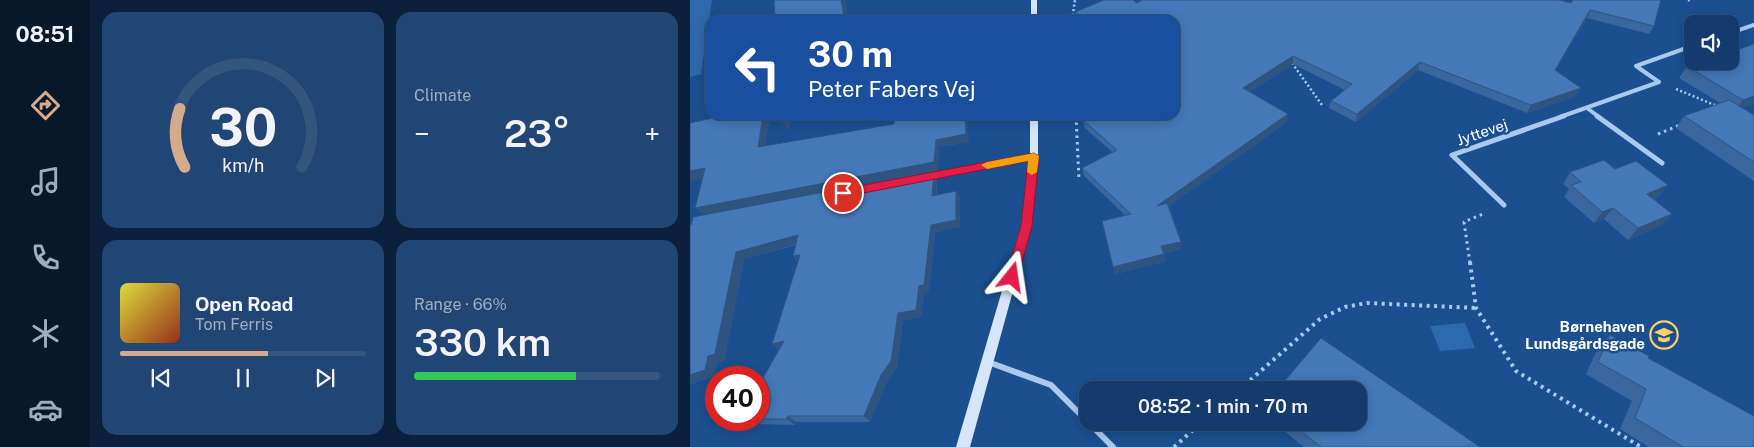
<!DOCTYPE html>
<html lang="en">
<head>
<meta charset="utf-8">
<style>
  body { margin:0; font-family:"Public Sans",sans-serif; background:#214673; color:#f1f3f6; height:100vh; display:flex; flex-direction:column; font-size:19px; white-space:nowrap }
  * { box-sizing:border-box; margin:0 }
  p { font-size:16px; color:#9dadc1 }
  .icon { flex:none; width:28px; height:28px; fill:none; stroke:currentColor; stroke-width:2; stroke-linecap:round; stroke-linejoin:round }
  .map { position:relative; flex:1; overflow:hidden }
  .drawer { display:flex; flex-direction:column; gap:12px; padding:12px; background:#0b203b; width:600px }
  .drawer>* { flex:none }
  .guide { position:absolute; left:15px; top:15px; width:475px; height:105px; border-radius:15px; box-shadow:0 2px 12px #0003,0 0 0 1px #33557e; background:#1a4fa0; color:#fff; overflow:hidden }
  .tools { position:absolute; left:994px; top:15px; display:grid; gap:10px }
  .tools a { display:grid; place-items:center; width:55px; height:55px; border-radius:10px; background:#143b6b; box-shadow:0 2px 12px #0003,0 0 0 1px #33557e; font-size:25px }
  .speed { position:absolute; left:15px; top:366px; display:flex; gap:10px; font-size:25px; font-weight:700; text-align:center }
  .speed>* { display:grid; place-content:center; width:65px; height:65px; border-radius:50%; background:#143b6b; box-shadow:0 2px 12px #0003,0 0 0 1px #33557e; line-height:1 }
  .speed .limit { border:8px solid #d22; background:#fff; color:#111 }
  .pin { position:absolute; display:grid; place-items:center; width:42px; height:42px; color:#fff; margin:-21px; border:2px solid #fff; border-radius:50%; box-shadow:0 1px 5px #0007 }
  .me { position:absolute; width:55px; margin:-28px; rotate:15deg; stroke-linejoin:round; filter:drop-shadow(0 0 4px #0008) }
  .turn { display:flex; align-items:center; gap:18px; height:105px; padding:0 20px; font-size:22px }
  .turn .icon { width:65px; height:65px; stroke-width:2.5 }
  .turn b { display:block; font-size:35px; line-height:42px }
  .big { font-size:38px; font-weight:600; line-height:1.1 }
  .drawer .card { flex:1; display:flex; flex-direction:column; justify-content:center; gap:8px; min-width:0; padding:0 18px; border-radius:15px; background:#214673 }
  .drawer .dial { align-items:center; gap:0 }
  .dial svg { height:130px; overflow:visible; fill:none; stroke:#33557e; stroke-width:7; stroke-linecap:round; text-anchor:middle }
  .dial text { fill:#f1f3f6; stroke:none }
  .song { display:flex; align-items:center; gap:15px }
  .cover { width:60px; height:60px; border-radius:8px; background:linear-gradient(135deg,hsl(60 70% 55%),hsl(10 70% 35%)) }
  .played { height:5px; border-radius:2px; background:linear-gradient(90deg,#d6ab8b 60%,#33557e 60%) }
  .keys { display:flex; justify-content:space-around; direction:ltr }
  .heat { display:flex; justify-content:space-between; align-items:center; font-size:28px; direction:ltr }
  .charge { height:8px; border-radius:4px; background:linear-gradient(90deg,#34c759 66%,#33557e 0) }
  .drawer .tiles { flex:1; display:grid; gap:12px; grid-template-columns:repeat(2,1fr) }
  .trip { position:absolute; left:389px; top:381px; width:288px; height:50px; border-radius:15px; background:#143b6b; box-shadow:0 2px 12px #0003,0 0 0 1px #33557e; font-weight:600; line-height:50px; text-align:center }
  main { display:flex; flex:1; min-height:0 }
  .menu { display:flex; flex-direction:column; width:90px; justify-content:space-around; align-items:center; background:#08182b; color:#9dadc1 }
  .menu .icon { width:35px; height:35px }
  .menu .current { color:#d6ab8b }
  .menu b { font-size:22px; color:#f1f3f6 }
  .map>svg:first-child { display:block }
</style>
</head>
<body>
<main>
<nav class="menu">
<b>08:51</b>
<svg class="icon current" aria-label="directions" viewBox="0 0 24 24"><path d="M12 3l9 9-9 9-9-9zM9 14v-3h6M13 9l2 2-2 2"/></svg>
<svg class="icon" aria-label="music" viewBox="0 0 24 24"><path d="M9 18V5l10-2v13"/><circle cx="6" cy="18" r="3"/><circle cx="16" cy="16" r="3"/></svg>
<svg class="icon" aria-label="phone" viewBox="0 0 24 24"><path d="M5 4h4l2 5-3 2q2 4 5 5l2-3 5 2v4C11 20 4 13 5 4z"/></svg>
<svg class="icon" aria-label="climate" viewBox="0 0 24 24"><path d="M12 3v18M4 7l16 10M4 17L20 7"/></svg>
<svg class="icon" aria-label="car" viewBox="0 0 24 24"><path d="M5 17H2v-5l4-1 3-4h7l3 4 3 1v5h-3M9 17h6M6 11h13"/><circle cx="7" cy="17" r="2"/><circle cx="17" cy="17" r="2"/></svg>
</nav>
<section class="drawer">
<div class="tiles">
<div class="card dial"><svg viewBox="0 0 100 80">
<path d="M14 69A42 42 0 1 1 86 69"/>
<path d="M14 69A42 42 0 0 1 11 33" stroke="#d6ab8b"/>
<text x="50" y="56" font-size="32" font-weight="700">30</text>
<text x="50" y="72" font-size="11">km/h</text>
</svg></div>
<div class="card"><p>Climate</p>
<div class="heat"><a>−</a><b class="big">23°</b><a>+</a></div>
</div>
<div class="card">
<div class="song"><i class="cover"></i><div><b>Open Road</b><p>Tom Ferris</p></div></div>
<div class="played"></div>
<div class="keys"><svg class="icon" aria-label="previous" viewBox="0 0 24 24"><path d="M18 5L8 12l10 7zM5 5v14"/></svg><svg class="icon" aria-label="pause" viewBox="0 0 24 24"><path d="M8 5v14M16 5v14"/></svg><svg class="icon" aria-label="next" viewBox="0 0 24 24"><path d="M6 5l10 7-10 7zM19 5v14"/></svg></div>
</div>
<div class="card"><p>Range · 66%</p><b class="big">330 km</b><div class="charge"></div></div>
</div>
</section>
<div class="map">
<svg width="1064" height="447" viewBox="0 0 1064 447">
  <rect width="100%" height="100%" fill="#1b4f8f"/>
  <g fill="#2e69ad">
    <path d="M0 0H22L11 74 0 77Z"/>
    <path d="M775 323 785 348 750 351 740 326Z"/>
  </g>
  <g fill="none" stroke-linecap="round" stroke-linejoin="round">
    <g stroke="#a9c9ee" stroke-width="2.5" stroke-dasharray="2 2.5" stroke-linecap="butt">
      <path d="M998 0 1001 1"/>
      <path d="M382 20 385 0"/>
      <path d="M602 63 632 105"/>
      <path d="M986 89 1027 106"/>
    </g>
    <g stroke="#a9c9ee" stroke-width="3" stroke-dasharray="2.5 4" stroke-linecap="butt">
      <path d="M386 116 389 179"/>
      <path d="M968 134 990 125"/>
      <path d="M780 263 774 222 793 214"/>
    </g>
    <g stroke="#a9c9ee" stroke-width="4" stroke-dasharray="3 4.5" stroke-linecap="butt">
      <path d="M780 262 786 308 826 371 951 447"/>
      <path d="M549 390 630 319 655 307 677 303 786 308"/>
      <path d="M484 447 512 422"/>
    </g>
    <g stroke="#a9c9ee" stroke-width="4">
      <path d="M1040 33 1064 25"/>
      <path d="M897 108 909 117"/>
      <path d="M870 117 969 82 946 66 1002 46"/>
    </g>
    <g stroke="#a9c9ee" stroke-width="5">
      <path d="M907 116 972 163"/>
      <path d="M239 176 344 156"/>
      <path d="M814 205 762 155 874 116"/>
    </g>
    <g stroke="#a9c9ee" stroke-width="6">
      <path d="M298 362 361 385 398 422"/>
      <path d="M398 422 423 447"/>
    </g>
    <g fill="#d6e6fa" fill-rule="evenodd">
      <rect x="341" y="0" width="6" height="20"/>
      <path d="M340 115H348V156L341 226 280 447H266L331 226 340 156Z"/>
    </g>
  </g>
  <g fill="#3a679d">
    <path d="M869 0 964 26 959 34 897 18 865 71 887 96 837 113 728 70 666 122 639 108 641 101 655 90 603 64 559 92 597 122 479 206 491 242V249L474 254 475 262 425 274 412 221 435 215 394 176 392 168 422 152 395 128 393 120 485 115V20H388L387 19 385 12 447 3Z"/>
    <path d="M1064 44V104L1052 108 1064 115V181L986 128 994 116 1030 103 989 78 997 66Z"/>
    <path d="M37 115H80L75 146 279 142 249 147 248 170 16 214 244 171 247 179V195L266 191 270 198V227L245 232 239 292 234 293 231 317 213 320 207 367 197 381 180 422H106L105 425 58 424 52 420H69V385L89 349 82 344 108 262 103 256 106 245 54 259 34 361 27 362 25 376 0 384V225L13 215 12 178 0 181V123Z"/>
    <path d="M925 169 978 185 968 197 964 199 982 214 972 225 938 240 914 219 904 223 874 197 879 189 873 184 880 172Z"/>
    <path d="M920 335 958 358 1064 447H959L930 429 942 401 896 374 908 348Z"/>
    <path d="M583 422H668L790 447H614Z"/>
  </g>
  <g fill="#305480">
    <path d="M151 0H155L159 20H155Z"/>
    <path d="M900 10 897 18 861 78 865 70Z"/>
    <path d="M603 56V64L553 96V88Z"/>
    <path d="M730 62 728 70 666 122 667 114Z"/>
    <path d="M891 88 887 96 837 113 841 105Z"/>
    <path d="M1064 96V104L1043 111 1053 100Z"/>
    <path d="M598 114 597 122 468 214 467 206Z"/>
    <path d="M73 115H80L74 155 68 147Z"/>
    <path d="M89 115H104L98 130 88 117Z"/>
    <path d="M275 115H277L279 142 249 147 248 170 13 215 5 208 246 140Z"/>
    <path d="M15 168 22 176 0 181V171Z"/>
    <path d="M244 171 247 179 246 203 242 196Z"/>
    <path d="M978 185 968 197 948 205 957 194Z"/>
    <path d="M266 191 270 198V227L245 232 239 292 234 293 231 317 213 320 207 367 197 381 180 422 174 416 208 313 229 286 241 225Z"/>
    <path d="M923 208 914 219 904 223 912 212Z"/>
    <path d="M982 214 972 225 938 240 948 228Z"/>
    <path d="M108 235 114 242 54 259 34 361 27 362 25 376 0 384V375L18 356 46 252Z"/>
    <path d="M491 242V249L472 254 471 246Z"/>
    <path d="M474 254 475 262 425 274 423 267Z"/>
    <path d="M110 255 109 264 103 256Z"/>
    <path d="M94 341 90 350 82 344Z"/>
    <path d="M98 416 106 422 105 425 96 419Z"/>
  </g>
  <g fill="#4478b7" stroke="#305480">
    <path d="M84 0H151L155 20H85Z"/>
    <path d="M414 0H443L447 3 452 0H869L881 3 883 0H971L964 26 900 10 865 70 891 88 841 105 730 62 667 114 641 101 662 84 603 56 553 88 598 114 467 206 477 203 491 242 471 246 474 254 423 267 412 221 441 214 392 168 427 150 393 120 402 115H485V20H397L385 12Z"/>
    <path d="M269 18V20H260Z"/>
    <path d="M1064 44V96L1053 100 997 66 1012 61H1040V52Z"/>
    <path d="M1039 100 1064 115V162L994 116Z"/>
    <path d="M37 115H73L68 147 204 124 205 115H275L276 134 246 140 244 162 5 208 15 168 0 171V123Z"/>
    <path d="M914 160 925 169 946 161 978 185 957 194 982 214 948 228 923 208 912 212 881 185 891 182 880 172Z"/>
    <path d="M244 171 242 196 266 191V220L241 225 234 285 229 286 226 310 208 313 201 361 191 375 174 416H98L96 419H69V385L94 341 82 344 110 255 103 256 108 235 46 252 25 354 18 356 15 370 0 375V225H1L3 217Z"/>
    <path d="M920 335 959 356 958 358 1064 416V447H993L945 418 956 389 908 362Z"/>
    <path d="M631 338 790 447H631L600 422H668V390H587Z"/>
  </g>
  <path fill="#e11d48" stroke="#92132f" d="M344 153 349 156 342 226 328 277 326 281H318L316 277 331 226 338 161 153 197 147 193 153 189Z"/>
  <path fill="#f59e0b" d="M344 153 349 156 347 172 342 175 337 172 338 161 297 169 291 165 297 162Z"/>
  <defs>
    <g id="school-ring" transform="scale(1.4375)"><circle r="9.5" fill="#1b4f8f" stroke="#ffd166" stroke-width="1.5"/><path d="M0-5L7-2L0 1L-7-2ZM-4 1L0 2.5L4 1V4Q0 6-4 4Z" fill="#ffd166"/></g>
  </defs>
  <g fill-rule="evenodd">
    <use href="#school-ring" x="974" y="335"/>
  </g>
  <g text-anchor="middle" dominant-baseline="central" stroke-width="5" stroke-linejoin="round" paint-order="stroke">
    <g font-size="15" fill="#fff" stroke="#1b4f8f">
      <text transform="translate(792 132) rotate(-19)">Jyttevej</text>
    </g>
    <g font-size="15" font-weight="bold" fill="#fff" stroke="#1b4f8f" text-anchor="end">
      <text x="955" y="326">Børnehaven<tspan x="955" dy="17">Lundsgårdsgade</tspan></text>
    </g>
  </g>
</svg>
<div class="tools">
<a><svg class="icon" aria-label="sound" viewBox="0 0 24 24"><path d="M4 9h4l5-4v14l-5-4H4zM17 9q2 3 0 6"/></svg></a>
</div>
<div class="speed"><div class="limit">40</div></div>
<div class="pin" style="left:153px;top:193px;background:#d93025"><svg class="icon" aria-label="arrive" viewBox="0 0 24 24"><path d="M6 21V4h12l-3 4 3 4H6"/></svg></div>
<svg class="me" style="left:322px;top:277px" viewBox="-20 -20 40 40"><path d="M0-17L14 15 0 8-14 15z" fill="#e11d48" stroke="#fff" stroke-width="4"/></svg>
<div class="trip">08:52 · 1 min · 70 m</div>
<div class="guide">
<div class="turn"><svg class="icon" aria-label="left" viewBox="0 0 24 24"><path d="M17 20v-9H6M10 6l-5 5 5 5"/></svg><div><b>30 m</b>Peter Fabers Vej</div></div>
</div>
</div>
</main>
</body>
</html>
